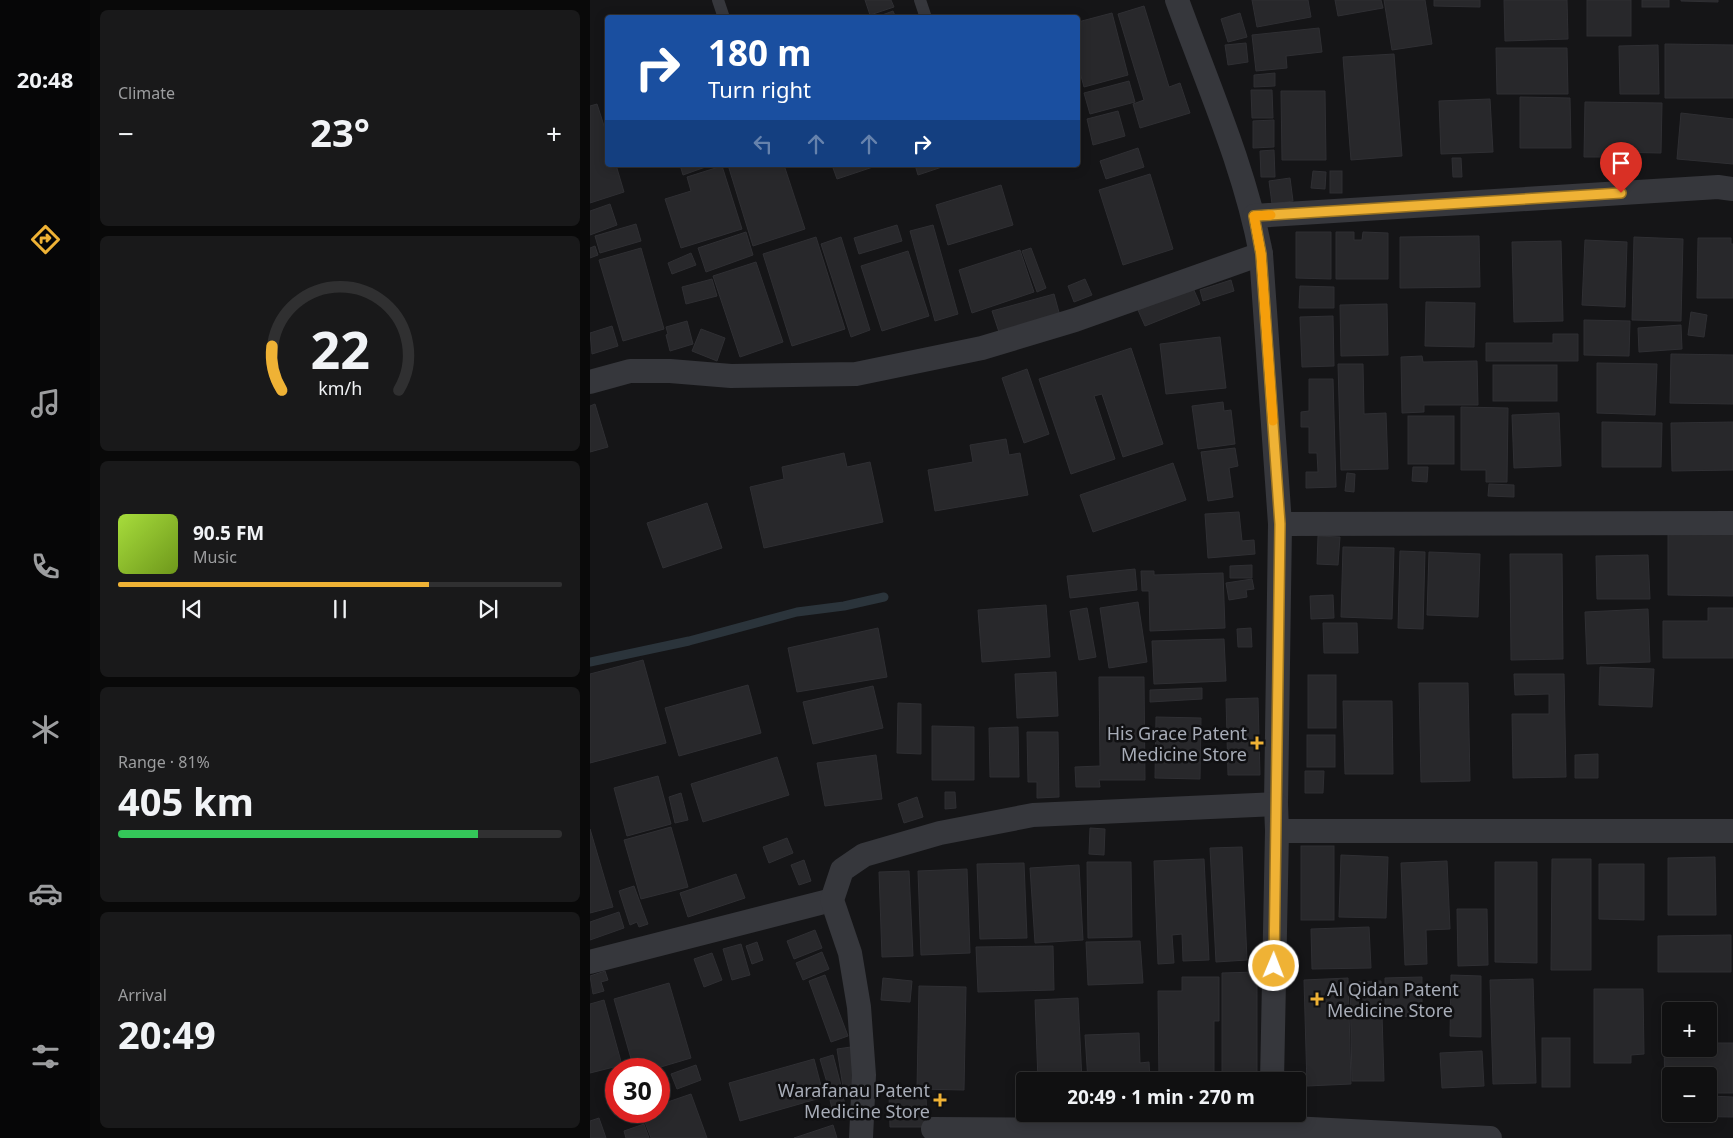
<!DOCTYPE html>
<html lang="en">
<head>
<meta charset="utf-8">
<style>
  body { margin:0; font-family:"Noto Sans",sans-serif; background:#19191a; color:#f1f3f6; height:100vh; display:flex; flex-direction:column; font-size:19px; white-space:nowrap }
  * { box-sizing:border-box; margin:0 }
  p { font-size:16px; color:#9c9d9f }
  .icon { flex:none; width:28px; height:28px; fill:none; stroke:currentColor; stroke-width:2; stroke-linecap:round; stroke-linejoin:round }
  .map { position:relative; flex:1; overflow:hidden }
  .drawer { display:flex; flex-direction:column; gap:10px; padding:10px; background:#090909; width:500px }
  .drawer>* { flex:none }
  .hud { position:absolute; left:15px; top:15px; width:475px; height:152px; border-radius:5px; box-shadow:0 2px 12px #0003,0 0 0 1px #303031; background:#1a4fa0; color:#fff; overflow:hidden }
  .controls { position:absolute; left:1072px; top:1002px; display:grid; gap:10px }
  .controls a { display:grid; place-items:center; width:55px; height:55px; border-radius:5px; background:#101011; box-shadow:0 2px 12px #0003,0 0 0 1px #303031; font-size:25px }
  .speed { position:absolute; left:15px; top:1058px; display:flex; gap:10px; font-size:25px; font-weight:700; text-align:center }
  .speed>* { display:grid; place-content:center; width:65px; height:65px; border-radius:50%; background:#101011; box-shadow:0 2px 12px #0003,0 0 0 1px #303031; line-height:1 }
  .speed .limit { border:8px solid #d22; background:#fff; color:#111 }
  .pin { position:absolute; display:grid; place-items:center; width:42px; height:42px; color:#fff; margin:-51px -21px; border-radius:50% 50% 50% 0; rotate:-45deg; box-shadow:0 0 5px #0007 }
  .pin .icon { rotate:45deg }
  .me { position:absolute; width:55px; margin:-28px; rotate:1deg; stroke-linejoin:round; filter:drop-shadow(0 0 4px #0008) }
  .turn { display:flex; align-items:center; gap:18px; height:105px; padding:0 20px; font-size:22px }
  .turn .icon { width:65px; height:65px; stroke-width:2.5 }
  .turn b { display:block; font-size:35px; line-height:42px }
  .lanes { display:flex; align-items:center; height:48px; padding:0 20px; background:#0003; justify-content:center; gap:25px; direction:ltr }
  .lanes .off { opacity:.35 }
  .big { font-size:38px; font-weight:700; line-height:1.1 }
  .drawer .card { flex:1; display:flex; flex-direction:column; justify-content:center; gap:8px; min-width:0; padding:0 18px; border-radius:8px; background:#19191a }
  .drawer .dial { align-items:center; gap:0 }
  .dial svg { height:130px; overflow:visible; fill:none; stroke:#303031; stroke-width:7; stroke-linecap:round; text-anchor:middle }
  .dial text { fill:#f1f3f6; stroke:none }
  .song { display:flex; align-items:center; gap:15px }
  .cover { width:60px; height:60px; border-radius:8px; background:linear-gradient(135deg,hsl(80 70% 55%),hsl(80 70% 35%)) }
  .played { height:5px; border-radius:2px; background:linear-gradient(90deg,#efb235 70%,#303031 70%) }
  .keys { display:flex; justify-content:space-around; direction:ltr }
  .heat { display:flex; justify-content:space-between; align-items:center; font-size:28px; direction:ltr }
  .charge { height:8px; border-radius:4px; background:linear-gradient(90deg,#34c759 81%,#303031 0) }
  .trip { position:absolute; left:426px; top:1072px; width:290px; height:50px; border-radius:5px; background:#101011; box-shadow:0 2px 12px #0003,0 0 0 1px #303031; font-weight:700; line-height:50px; text-align:center }
  main { display:flex; flex:1; min-height:0 }
  .tab-bar { display:flex; flex-direction:column; width:90px; justify-content:space-around; align-items:center; background:#060607; color:#9c9d9f }
  .tab-bar .icon { width:35px; height:35px }
  .tab-bar .active { color:#efb235 }
  .tab-bar b { font-size:22px; color:#f1f3f6 }
  .map>svg:first-child { display:block }
</style>
</head>
<body>
<main>
<nav class="tab-bar">
<b>20:48</b>
<svg class="icon active" aria-label="directions" viewBox="0 0 24 24"><path d="M12 3l9 9-9 9-9-9zM9 14v-3h6M13 9l2 2-2 2"/></svg>
<svg class="icon" aria-label="music" viewBox="0 0 24 24"><path d="M9 18V5l10-2v13"/><circle cx="6" cy="18" r="3"/><circle cx="16" cy="16" r="3"/></svg>
<svg class="icon" aria-label="phone" viewBox="0 0 24 24"><path d="M5 4h4l2 5-3 2q2 4 5 5l2-3 5 2v4C11 20 4 13 5 4z"/></svg>
<svg class="icon" aria-label="climate" viewBox="0 0 24 24"><path d="M12 3v18M4 7l16 10M4 17L20 7"/></svg>
<svg class="icon" aria-label="car" viewBox="0 0 24 24"><path d="M5 17H2v-5l4-1 3-4h7l3 4 3 1v5h-3M9 17h6M6 11h13"/><circle cx="7" cy="17" r="2"/><circle cx="17" cy="17" r="2"/></svg>
<svg class="icon" aria-label="filters" viewBox="0 0 24 24"><path d="M4 7h16M4 17h16"/><circle cx="9" cy="7" r="2"/><circle cx="15" cy="17" r="2"/></svg>
</nav>
<section class="drawer">
<div class="card"><p>Climate</p>
<div class="heat"><a>−</a><b class="big">23°</b><a>+</a></div>
</div>
<div class="card dial"><svg viewBox="0 0 100 80">
<path d="M14 69A42 42 0 1 1 86 69"/>
<path d="M14 69A42 42 0 0 1 8 42" stroke="#efb235"/>
<text x="50" y="56" font-size="32" font-weight="700">22</text>
<text x="50" y="72" font-size="11">km/h</text>
</svg></div>
<div class="card">
<div class="song"><i class="cover"></i><div><b>90.5 FM</b><p>Music</p></div></div>
<div class="played"></div>
<div class="keys"><svg class="icon" aria-label="previous" viewBox="0 0 24 24"><path d="M18 5L8 12l10 7zM5 5v14"/></svg><svg class="icon" aria-label="pause" viewBox="0 0 24 24"><path d="M8 5v14M16 5v14"/></svg><svg class="icon" aria-label="next" viewBox="0 0 24 24"><path d="M6 5l10 7-10 7zM19 5v14"/></svg></div>
</div>
<div class="card"><p>Range · 81%</p><b class="big">405 km</b><div class="charge"></div></div>
<div class="card"><p>Arrival</p><b class="big">20:49</b></div>
</section>
<div class="map">
<svg width="1143" height="1138" viewBox="0 0 1143 1138">
  <rect width="100%" height="100%" fill="#151517"/>
  <g fill="none" stroke-linecap="round" stroke-linejoin="round">
    <path stroke="#2b343b" stroke-width="9" d="M0 662 99 641 207 612 254 606 294 597"/>
  </g>
  <g fill="#28282b" stroke="#2f2f33">
    <path d="M275 0H301L304 7 280 15Z"/>
    <path d="M662 0H718L721 17 667 27Z"/>
    <path d="M745 0H791L793 8 748 16Z"/>
    <path d="M794 0H835L842 44 802 50Z"/>
    <path d="M844 0H890V7L844 6Z"/>
    <path d="M914 0H977L978 39 915 41Z"/>
    <rect x="997" y="0" width="44" height="36"/>
    <rect x="1052" y="0" width="27" height="7"/>
    <path d="M1091 0H1128V2L1091 1Z"/>
    <path d="M554 6 579 87 590 83 600 113 550 128 543 104 554 100 528 14Z"/>
    <path d="M303 11 306 18H284Z"/>
    <path d="M522 13 538 75 494 87 488 65V22Z"/>
    <path d="M650 13 657 37 638 42 631 19Z"/>
    <path d="M729 28 732 52 696 56 697 68 666 71 662 35Z"/>
    <path d="M656 43 658 62 638 65 635 45Z"/>
    <path d="M1075 44 1143 45V98H1075Z"/>
    <path d="M1068 45 1069 94H1030L1029 46Z"/>
    <path d="M906 48H977L978 94H907Z"/>
    <path d="M804 54 812 156 761 160 753 57Z"/>
    <path d="M685 73V86L664 87V75Z"/>
    <path d="M539 81 545 102 500 114 494 93Z"/>
    <path d="M661 90H682L683 118H662Z"/>
    <path d="M691 91H735L736 160H692Z"/>
    <path d="M930 97 980 98 981 148H930Z"/>
    <path d="M900 99 903 152 851 154 849 101Z"/>
    <path d="M995 102 1072 103 1071 153 1022 152V157H994Z"/>
    <path d="M7 104 18 138V165H26L34 192 0 203V106Z"/>
    <path d="M528 111 535 136 503 145 497 119Z"/>
    <path d="M1091 113 1143 119V164L1087 159Z"/>
    <path d="M684 120V147L663 148V121Z"/>
    <path d="M548 148 554 167 516 179 510 161Z"/>
    <path d="M684 150 685 177H671L670 151Z"/>
    <path d="M862 158H871L872 177H863Z"/>
    <path d="M90 165H121L93 175Z"/>
    <path d="M138 165H194L215 229 163 246Z"/>
    <path d="M242 165H289L247 179Z"/>
    <path d="M325 165H358L328 175Z"/>
    <path d="M132 166 152 229 91 248 75 199 101 191 97 177Z"/>
    <path d="M723 171 736 172 735 189 721 188Z"/>
    <rect x="740" y="171" width="12" height="22"/>
    <path d="M560 174 583 249 533 265 509 190Z"/>
    <path d="M700 178 703 201 682 204 679 181Z"/>
    <path d="M411 185 423 225 358 245 346 205Z"/>
    <path d="M20 204 27 225 0 235V211Z"/>
    <path d="M46 224 51 241 10 253 5 236Z"/>
    <path d="M307 225 312 241 269 254 264 238Z"/>
    <path d="M343 225 368 314 345 321 320 231Z"/>
    <path d="M156 232 163 255 116 272 108 248Z"/>
    <path d="M706 232H741V279L706 278Z"/>
    <path d="M746 232H764V240H772L773 232 798 233V279H746Z"/>
    <path d="M889 236 890 287 810 288V237Z"/>
    <path d="M226 237 255 329 202 346 173 254Z"/>
    <path d="M251 237 280 330 261 337 231 244Z"/>
    <path d="M1044 237 1093 239 1091 321 1042 320Z"/>
    <path d="M1108 238H1141V244H1143V298H1107Z"/>
    <path d="M995 240 1037 242 1035 307 992 305Z"/>
    <path d="M971 241 973 321 924 322 922 242Z"/>
    <path d="M5 246 8 255 0 258V248Z"/>
    <path d="M51 248 74 329 33 341 9 260Z"/>
    <path d="M441 248 456 288 447 292 432 251Z"/>
    <path d="M430 250 444 292 382 313 369 270Z"/>
    <path d="M318 251 339 316 292 331 271 266Z"/>
    <path d="M101 253 106 265 82 274 78 263Z"/>
    <path d="M166 262 193 342 150 357 123 276Z"/>
    <path d="M122 279 127 296 96 304 92 287Z"/>
    <path d="M495 279 502 295 484 302 478 286Z"/>
    <path d="M641 280 644 291 613 301 610 290Z"/>
    <path d="M710 286 744 287V308H709Z"/>
    <path d="M603 288 610 304 555 326 548 310Z"/>
    <path d="M464 294 470 316 409 332 402 311Z"/>
    <path d="M836 302 885 303 884 347 835 346Z"/>
    <path d="M797 304 798 355 751 356 750 305Z"/>
    <path d="M1101 312 1117 315 1114 337 1098 335Z"/>
    <path d="M743 316 744 366 712 367 710 317Z"/>
    <path d="M994 320 1040 321 1039 356 994 355Z"/>
    <path d="M97 321 103 344 80 351 76 335 78 334 76 327Z"/>
    <path d="M1091 325 1092 349 1049 352 1048 328Z"/>
    <path d="M22 326 28 346 2 354 0 333Z"/>
    <path d="M111 329 135 338 127 361 102 351Z"/>
    <path d="M963 334H988V361H896V343H963Z"/>
    <path d="M630 337 636 388 576 394 570 344Z"/>
    <path d="M541 348 573 444 533 457 512 394 504 396 525 459 481 474 449 379Z"/>
    <path d="M1081 354 1143 355V404L1080 403Z"/>
    <path d="M832 356 833 362 887 361 888 405H834V412L812 413 811 357Z"/>
    <path d="M1007 363 1067 364 1065 415 1007 413Z"/>
    <path d="M748 364H773L774 414 796 413 798 469 751 470Z"/>
    <rect x="903" y="365" width="64" height="36"/>
    <path d="M437 369 459 434 434 443 412 378Z"/>
    <path d="M719 379H743L746 487 716 488V472H728L727 453H719V427H711V412L719 411Z"/>
    <path d="M633 402 634 411 641 410 645 444 608 449 602 406Z"/>
    <path d="M5 404 18 447 0 452V406Z"/>
    <path d="M871 407 918 408 917 482H896V470H871Z"/>
    <path d="M969 413 971 466 924 468 922 415Z"/>
    <rect x="818" y="416" width="46" height="48"/>
    <path d="M1012 422 1072 423 1071 467H1012Z"/>
    <path d="M1143 422V470L1082 471 1081 423Z"/>
    <path d="M416 439 419 455 430 453 438 495 345 511 338 470 383 462 380 445Z"/>
    <path d="M645 448 648 466 639 468 643 497 618 501 611 452Z"/>
    <path d="M254 453 257 467 280 462 293 522 174 548 160 487 194 479 192 467Z"/>
    <path d="M583 463 596 500 503 532 490 495Z"/>
    <path d="M823 467H838L837 482 822 481Z"/>
    <path d="M757 473 765 474 764 492 755 491Z"/>
    <path d="M899 484 924 485V497L898 496Z"/>
    <path d="M117 503 132 548 73 568 57 523Z"/>
    <path d="M649 512 652 541 664 540 665 554 618 558 615 514Z"/>
    <path d="M1078 533 1143 534V596L1078 595Z"/>
    <path d="M728 536 750 537 748 565 727 564Z"/>
    <path d="M753 547 804 548 802 619 751 617Z"/>
    <path d="M810 551 835 552 833 629 808 628Z"/>
    <path d="M839 552 890 554 888 617 837 615Z"/>
    <path d="M920 554H972L973 659 921 660Z"/>
    <path d="M1058 555 1060 599H1007L1006 556Z"/>
    <path d="M662 565V578H640V566Z"/>
    <path d="M545 569 547 590 480 598 477 576Z"/>
    <path d="M551 571H564V575L633 573 635 628 560 631 559 591H552Z"/>
    <path d="M662 579 664 589 656 590 657 597 639 600 636 583Z"/>
    <path d="M743 595 744 618 721 619 720 596Z"/>
    <path d="M548 602 557 662 519 668 510 608Z"/>
    <path d="M456 605 460 657 392 662 388 610Z"/>
    <path d="M497 608 506 657 489 660 480 611Z"/>
    <path d="M1118 608H1143V658H1073V621H1118Z"/>
    <path d="M1058 609 1060 662 997 664 995 612Z"/>
    <path d="M733 623H767L768 653H734Z"/>
    <path d="M288 628 297 677 207 692 198 648Z"/>
    <path d="M661 628 662 647H648L647 629Z"/>
    <path d="M634 639 636 681 564 684 562 641Z"/>
    <path d="M53 660 76 743 0 763V674Z"/>
    <path d="M1010 667 1064 669 1062 707 1009 705Z"/>
    <path d="M466 672 468 716 427 718 425 674Z"/>
    <path d="M924 674H974L976 777 923 778 922 714H959V694L925 695Z"/>
    <rect x="718" y="675" width="28" height="53"/>
    <path d="M509 677H554L555 780H509L510 787H486L485 767 510 766Z"/>
    <path d="M829 683H878L880 781 831 782Z"/>
    <path d="M158 685 171 733 89 756 75 708Z"/>
    <path d="M283 686 293 728 223 744 213 702Z"/>
    <path d="M612 688V699L560 702V690Z"/>
    <path d="M668 698 670 775H638L636 699Z"/>
    <path d="M753 701H802L803 774H755Z"/>
    <path d="M308 703 331 704V754L307 753Z"/>
    <path d="M566 717 611 718 610 779 565 778Z"/>
    <path d="M342 726 384 727V780H342Z"/>
    <path d="M428 727 429 777H400L399 728Z"/>
    <path d="M437 732H468L469 797 447 798V782H438Z"/>
    <rect x="717" y="735" width="28" height="32"/>
    <path d="M1008 754V778H985V755Z"/>
    <path d="M286 755 292 799 235 806 227 763Z"/>
    <path d="M187 757 199 795 113 822 101 784Z"/>
    <path d="M715 771H734L733 793H715Z"/>
    <path d="M68 776 81 824 37 836 24 788Z"/>
    <path d="M355 792H365L366 808 355 809Z"/>
    <path d="M91 793 98 820 85 823 79 797Z"/>
    <path d="M327 797 333 817 314 823 308 804Z"/>
    <path d="M81 827 98 887 51 899 34 840Z"/>
    <path d="M500 828 515 829 514 855 499 854Z"/>
    <path d="M0 829 23 907 0 913Z"/>
    <path d="M197 838 203 853 179 863 173 847Z"/>
    <rect x="711" y="846" width="33" height="74"/>
    <path d="M652 847 657 960 626 962 620 848Z"/>
    <path d="M751 855 798 857 796 918 749 917Z"/>
    <path d="M1125 857 1126 915H1078V858Z"/>
    <path d="M614 859 619 960 593 961 592 934 582 935 584 963 568 964 564 861Z"/>
    <path d="M962 859H1001V970H961Z"/>
    <path d="M214 860 221 881 209 885 201 865Z"/>
    <path d="M857 861 860 929 836 930 837 964 815 965 811 863Z"/>
    <path d="M497 862H541L542 937 498 938Z"/>
    <path d="M905 862H947V963L905 962Z"/>
    <path d="M434 863 437 938 390 939 387 864Z"/>
    <path d="M1009 864H1054V920L1009 919Z"/>
    <path d="M489 865 493 940 445 943 440 868Z"/>
    <path d="M377 869 380 953 331 955 328 871Z"/>
    <path d="M319 871 323 956 292 957 289 872Z"/>
    <path d="M146 874 155 898 98 917 90 893Z"/>
    <path d="M44 886 58 924 49 927 47 922 40 925 29 891Z"/>
    <path d="M867 909H897L898 965 868 966Z"/>
    <path d="M29 912 34 928 0 940V922Z"/>
    <path d="M779 927 781 968 722 969 721 929Z"/>
    <path d="M225 930 232 948 204 959 197 941Z"/>
    <path d="M1141 935V972H1068V936Z"/>
    <path d="M550 941 553 983 498 985 496 942Z"/>
    <path d="M167 942 173 960 162 964 156 946Z"/>
    <path d="M151 944 160 975 142 980 133 949Z"/>
    <path d="M463 946 464 990 388 992 386 947Z"/>
    <path d="M232 952 239 969 213 980 206 963Z"/>
    <path d="M122 953 132 980 114 987 104 959Z"/>
    <path d="M15 971 18 980 11 982 14 991 3 994 0 976Z"/>
    <path d="M667 972V1081H632V973Z"/>
    <path d="M235 975 258 1036 241 1042 219 981Z"/>
    <path d="M861 975 891 976V1037L860 1036Z"/>
    <path d="M592 977H629V1021H624V1081H569L568 991H592Z"/>
    <path d="M832 977V1016L795 1017V978Z"/>
    <path d="M293 978 322 981 320 1002 291 1000Z"/>
    <path d="M758 978 761 1084 717 1086 714 980Z"/>
    <path d="M943 979 946 1083 903 1084 900 980Z"/>
    <path d="M791 981 794 1081H762L760 982Z"/>
    <path d="M79 983 101 1058 64 1069H44L24 999Z"/>
    <path d="M329 986 376 987 374 1090 327 1089Z"/>
    <path d="M1004 989H1053L1054 1054 1041 1055V1063H1004Z"/>
    <path d="M488 998 492 1081H448L445 1000Z"/>
    <path d="M14 1000 32 1065 0 1073V1004Z"/>
    <path d="M549 1033 550 1063 559 1062 560 1081H498L495 1035Z"/>
    <rect x="952" y="1038" width="28" height="49"/>
    <path d="M1074 1043H1081V1049H1119V1043H1143V1093H1119V1076H1081V1094H1075Z"/>
    <path d="M261 1047 267 1085 253 1087 247 1049Z"/>
    <path d="M892 1051 894 1086 852 1088 850 1053Z"/>
    <path d="M243 1055 253 1093 241 1096 230 1059Z"/>
    <path d="M224 1059 234 1097 150 1121 139 1083Z"/>
    <path d="M106 1065 111 1080 87 1089 81 1074Z"/>
    <path d="M336 1093 337 1127H300L299 1094Z"/>
    <path d="M101 1094 117 1138H61L51 1112 69 1111V1105Z"/>
    <path d="M1119 1096 1143 1097V1117L1081 1116V1102V1114H1119Z"/>
    <path d="M253 1097 258 1114 244 1117 240 1100Z"/>
    <path d="M9 1118 16 1138H0V1121Z"/>
    <path d="M54 1124 59 1138H36L34 1131Z"/>
    <path d="M243 1125 247 1138H204Z"/>
  </g>
  <g fill="none" stroke-linecap="round" stroke-linejoin="round">
    <g stroke="#36373c" stroke-width="12">
      <path d="M128 0 134 18"/>
      <path d="M330 0 336 18"/>
    </g>
    <g stroke="#36373c" stroke-width="24">
      <path d="M587 0C617 83 655 168 671 254L690 524 686 804 687 831 682 1081"/>
      <path d="M664 216 1128 187 1143 189"/>
      <path d="M0 382 40 371H80L141 376 266 374 392 348 485 320 671 254"/>
      <path d="M690 524 1143 523"/>
      <path d="M687 831H1143"/>
      <path d="M0 962 242 900"/>
      <path d="M343 1129 521 1130 624 1126 681 1127 900 1138"/>
      <path d="M271 1138 274 1075 269 1007 260 953 242 900 252 870 274 855 350 833 443 815 686 804"/>
    </g>
  </g>
  <g fill="none" stroke-linecap="round" stroke-linejoin="round">
    <g stroke="#9b7422" stroke-width="12">
      <path id="route" d="M684 966 690 524 671 254 664 216 1031 193"/>
    </g>
    <use href="#route" stroke="#efb235" stroke-width="9"/>
    <path stroke="#f59e0b" stroke-width="9" d="M681 215 664 216 671 254 683 421"/>
  </g>
  <g fill="#efb235" stroke="#101012" stroke-width="2">
    <path d="M664.5 735.5h5v5h5v5h-5v5h-5v-5h-5v-5h5z"/>
    <path d="M724.5 991.5h5v5h5v5h-5v5h-5v-5h-5v-5h5z"/>
    <path d="M347.5 1092.5h5v5h5v5h-5v5h-5v-5h-5v-5h5z"/>
  </g>
  <g text-anchor="middle" dominant-baseline="central" stroke-width="5" stroke-linejoin="round" paint-order="stroke">
    <g font-size="18" fill="#a7acb7" stroke="#101012" text-anchor="end">
      <text x="657" y="733">His Grace Patent<tspan x="657" dy="21">Medicine Store</tspan></text>
      <text x="737" y="989" text-anchor="start">Al Qidan Patent<tspan x="737" dy="21">Medicine Store</tspan></text>
      <text x="340" y="1090">Warafanau Patent<tspan x="340" dy="21">Medicine Store</tspan></text>
    </g>
  </g>
</svg>
<div class="controls">
<a>+</a>
<a>−</a>
</div>
<div class="speed"><div class="limit">30</div></div>
<div class="pin" style="left:1031px;top:193px;background:#d93025"><svg class="icon" aria-label="arrive" viewBox="0 0 24 24"><path d="M6 21V4h12l-3 4 3 4H6"/></svg></div>
<svg class="me" style="left:684px;top:966px" viewBox="-20 -20 40 40"><circle r="17" fill="#efb235" stroke="#fff" stroke-width="3"/><path d="M0-11L8 9 0 5-8 9z" fill="#fff"/></svg>
<div class="trip">20:49 · 1 min · 270 m</div>
<div class="hud">
<div class="turn"><svg class="icon" aria-label="right" viewBox="0 0 24 24"><path d="M7 20v-9h11M14 6l5 5-5 5"/></svg><div><b>180 m</b>Turn right</div></div>
<div class="lanes"><svg class="icon off" aria-label="left" viewBox="0 0 24 24"><path d="M17 20v-9H6M10 6l-5 5 5 5"/></svg><svg class="icon off" aria-label="ahead" viewBox="0 0 24 24"><path d="M12 20V5M6 11l6-6 6 6"/></svg><svg class="icon off" aria-label="ahead" viewBox="0 0 24 24"><path d="M12 20V5M6 11l6-6 6 6"/></svg><svg class="icon" aria-label="right" viewBox="0 0 24 24"><path d="M7 20v-9h11M14 6l5 5-5 5"/></svg></div>
</div>
</div>
</main>
</body>
</html>
